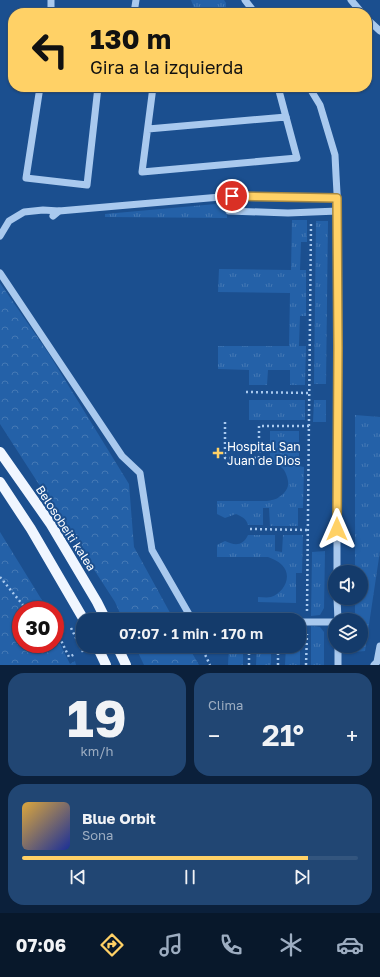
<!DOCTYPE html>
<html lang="es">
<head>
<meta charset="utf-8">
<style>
  body { margin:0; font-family:"Golos Text",sans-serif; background:#214673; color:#f1f3f6; height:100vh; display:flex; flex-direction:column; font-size:15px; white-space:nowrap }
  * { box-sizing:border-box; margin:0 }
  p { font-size:13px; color:#9dadc1 }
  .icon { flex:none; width:22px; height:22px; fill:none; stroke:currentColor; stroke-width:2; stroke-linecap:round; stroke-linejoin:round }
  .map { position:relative; height:665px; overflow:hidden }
  .sheet { display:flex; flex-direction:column; gap:8px; padding:8px; background:#0b203b; flex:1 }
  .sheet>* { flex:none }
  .guide { position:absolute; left:8px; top:8px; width:364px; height:84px; border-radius:16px; box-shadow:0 1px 3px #0004,0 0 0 1px #33557e; background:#ffd166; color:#111; overflow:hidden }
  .buttons { position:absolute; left:328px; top:565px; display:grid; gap:8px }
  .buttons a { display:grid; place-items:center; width:40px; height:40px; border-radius:50%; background:#143b6b; box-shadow:0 1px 3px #0004,0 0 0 1px #33557e; font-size:20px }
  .speed { position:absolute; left:12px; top:601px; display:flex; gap:8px; font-size:20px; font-weight:700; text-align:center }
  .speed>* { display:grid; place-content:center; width:52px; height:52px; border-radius:50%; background:#143b6b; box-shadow:0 1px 3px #0004,0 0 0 1px #33557e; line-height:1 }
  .speed .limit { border:6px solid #d22; background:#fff; color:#111 }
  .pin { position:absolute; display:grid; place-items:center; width:34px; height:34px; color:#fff; margin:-17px; border:2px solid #fff; border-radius:50%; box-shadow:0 1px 4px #0007 }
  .me { position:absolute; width:44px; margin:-22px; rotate:0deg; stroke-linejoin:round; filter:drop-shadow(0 0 3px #0008) }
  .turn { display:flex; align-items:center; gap:14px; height:84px; padding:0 16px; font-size:18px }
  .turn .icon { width:52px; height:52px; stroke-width:2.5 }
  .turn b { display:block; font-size:28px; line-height:34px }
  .big { font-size:30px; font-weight:600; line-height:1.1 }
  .sheet .tile { flex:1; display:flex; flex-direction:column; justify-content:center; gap:6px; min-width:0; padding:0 14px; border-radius:16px; background:#214673 }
  .sheet .dial { align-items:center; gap:0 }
  .dial b { font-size:52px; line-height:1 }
  .song { display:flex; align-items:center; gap:12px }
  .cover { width:48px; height:48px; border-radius:6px; background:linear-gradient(135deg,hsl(40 70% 55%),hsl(230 70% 35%)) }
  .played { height:4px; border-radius:2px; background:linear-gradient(90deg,#ffd166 85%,#33557e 85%) }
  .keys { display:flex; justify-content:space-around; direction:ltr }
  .heat { display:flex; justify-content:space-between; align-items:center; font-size:22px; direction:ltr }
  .sheet .tiles { flex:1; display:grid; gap:8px; grid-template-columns:1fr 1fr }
  .tile:last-child { grid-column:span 2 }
  .trip { position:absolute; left:76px; top:613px; width:230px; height:40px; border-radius:16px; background:#143b6b; box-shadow:0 1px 3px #0004,0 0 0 1px #33557e; font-weight:600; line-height:40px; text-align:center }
  .tabs { display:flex; height:64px; justify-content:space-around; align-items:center; background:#08182b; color:#9dadc1 }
  .tabs .icon { width:28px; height:28px }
  .tabs .current { color:#ffd166 }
  .tabs b { font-size:18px; color:#f1f3f6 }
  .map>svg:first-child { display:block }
</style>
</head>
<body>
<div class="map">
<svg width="380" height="665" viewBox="0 0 380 665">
  <defs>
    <pattern id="grass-tufts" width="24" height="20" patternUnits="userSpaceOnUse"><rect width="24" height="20" fill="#2461a8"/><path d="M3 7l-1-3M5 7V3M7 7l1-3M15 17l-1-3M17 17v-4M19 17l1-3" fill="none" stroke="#4579b5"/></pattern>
    <pattern id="forest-crowns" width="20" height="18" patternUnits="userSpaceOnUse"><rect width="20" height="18" fill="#2461a8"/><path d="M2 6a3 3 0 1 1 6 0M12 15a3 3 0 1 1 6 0" fill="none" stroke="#4579b5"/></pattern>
  </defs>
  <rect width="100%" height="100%" fill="#1b4f8f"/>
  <g fill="url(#grass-tufts)">
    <path d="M191 0H224L226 3V10L223 13H196Z"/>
    <path d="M227 203V218L105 217V214Z"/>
    <path d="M292 220H307V242H301L300 270H306V316H300L299 346H306L305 385H290V370H268L267 385H249V370L218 369V346H289L290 293 218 292 219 269 291 270Z"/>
    <path d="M316 221H328L326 384H314Z"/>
    <rect x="249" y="400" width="56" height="20"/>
    <path d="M314 400H326V422H313Z"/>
    <path d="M355 415 380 417V551L365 651 355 652V646H361V620H355V598H361V572H355Z"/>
    <path d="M270 431H299V466L304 467 303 508H298V526H270L269 508H263V525H248C246 518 242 517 236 514L225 518 217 514V501H267C271 500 276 500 279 497 283 495 288 489 288 485 289 481 286 473 284 470 280 465 275 464 270 462Z"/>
    <path d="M248 535H275V551L282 552 283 535H303L302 573H296V603L258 602V597C262 597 267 598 271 597 284 593 293 576 282 565 278 561 273 559 268 557H217V545L225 541C235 546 243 546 248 535Z"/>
    <path d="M325 551 324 608 320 615 311 616 312 552Z"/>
    <path d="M311 626 320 627 324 632V665H311Z"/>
    <path d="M299 640H300V665H285L286 646H299Z"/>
    <path d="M229 646H243V665H228Z"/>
    <path d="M257 646H271V665H256Z"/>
  </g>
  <g fill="url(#forest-crowns)">
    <path d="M0 283 49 354 129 484 134 547 174 620H123L115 602 0 424Z"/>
    <path d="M0 532 48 610H21V644H55V634L70 664 75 661 76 665H0Z"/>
    <path d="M135 646H188L199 665H144Z"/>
  </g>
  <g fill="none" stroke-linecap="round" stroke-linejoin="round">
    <g stroke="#a9c9ee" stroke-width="2.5" stroke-dasharray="2 3" stroke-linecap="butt">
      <path d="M246 392 310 393"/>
      <path d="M225 422V458H259V426H309"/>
      <path d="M250 529 308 530"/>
      <path d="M0 577 27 610"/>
      <path d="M307 611 311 224"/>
      <path d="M55 628 69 657 75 654"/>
      <path d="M71 628 83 652"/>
      <path d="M299 636H307"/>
      <path d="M201 646 210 665"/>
      <path d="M249 665V646"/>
      <path d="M278 665V646"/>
      <path d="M306 665 307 634"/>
    </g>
    <g stroke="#a9c9ee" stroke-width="7">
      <path d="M245 0 255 13"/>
      <path d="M351 0 362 13"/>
      <path d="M51 13V0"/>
      <path d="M134 13 136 0"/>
      <path d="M367 19 380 31"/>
      <path d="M40 87 26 178 87 185 98 87"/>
      <path d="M278 87 286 117"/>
      <path d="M309 87 320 105 335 155 336 175 338 211V347L337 501V572"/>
      <path d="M148 129 286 117 297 158 142 172 153 87"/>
      <path d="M229 211 288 213 338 211"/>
      <path d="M53 216 59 211 232 196 337 198"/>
      <path d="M0 236 9 221 24 212 43 210 59 211"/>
      <path d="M0 273 122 456 140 473 152 550 190 616 211 620H225"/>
      <path d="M337 598 338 620"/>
      <path d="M299 622H335"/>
      <path d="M338 646V665"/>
      <path d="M374 665 377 662 380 646"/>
    </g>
    <g stroke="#f0f6ff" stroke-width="10">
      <path d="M0 452 50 523 97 602 106 620"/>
      <path d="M0 482 31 529 84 620"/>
      <path d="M97 646 106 665"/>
      <path d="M117 646 126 665"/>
    </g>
  </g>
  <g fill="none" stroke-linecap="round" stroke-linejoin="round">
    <g stroke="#a68842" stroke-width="10">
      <path id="route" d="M232 196 337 198 338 347 337 529"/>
    </g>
    <use href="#route" stroke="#ffd166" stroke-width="7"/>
  </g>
  <path fill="#ffd166" stroke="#1b4f8f" stroke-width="1.5" d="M216 447h4v4h4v4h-4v4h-4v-4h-4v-4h4z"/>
  <g text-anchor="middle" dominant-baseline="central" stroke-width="4" stroke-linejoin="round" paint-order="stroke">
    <g font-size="12" fill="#fff" stroke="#1b4f8f" text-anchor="start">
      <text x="227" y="446">Hospital San<tspan x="227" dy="14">Juan de Dios</tspan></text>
    </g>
    <g font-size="12" fill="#fff" stroke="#1b4f8f">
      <text transform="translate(66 528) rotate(57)">Belosobeiti kalea</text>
    </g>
  </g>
</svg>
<div class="buttons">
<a><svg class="icon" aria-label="sound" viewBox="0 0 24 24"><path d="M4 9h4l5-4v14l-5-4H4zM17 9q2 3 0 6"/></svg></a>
<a><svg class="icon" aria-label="layers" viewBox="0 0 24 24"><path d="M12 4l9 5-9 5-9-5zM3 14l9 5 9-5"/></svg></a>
</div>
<div class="speed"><div class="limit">30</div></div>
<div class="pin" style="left:232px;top:196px;background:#d93025"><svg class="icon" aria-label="arrive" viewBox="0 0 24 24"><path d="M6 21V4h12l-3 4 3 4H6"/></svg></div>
<svg class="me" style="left:337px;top:529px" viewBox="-20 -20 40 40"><path d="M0-17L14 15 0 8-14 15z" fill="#ffd166" stroke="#fff" stroke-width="4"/></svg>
<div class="trip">07:07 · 1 min · 170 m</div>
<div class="guide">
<div class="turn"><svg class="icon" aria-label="left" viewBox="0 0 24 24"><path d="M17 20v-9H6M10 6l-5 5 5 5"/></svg><div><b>130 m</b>Gira a la izquierda</div></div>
</div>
</div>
<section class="sheet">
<div class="tiles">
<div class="tile dial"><b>19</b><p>km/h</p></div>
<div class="tile"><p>Clima</p>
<div class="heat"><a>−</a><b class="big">21°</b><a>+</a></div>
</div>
<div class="tile">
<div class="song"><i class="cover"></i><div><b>Blue Orbit</b><p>Sona</p></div></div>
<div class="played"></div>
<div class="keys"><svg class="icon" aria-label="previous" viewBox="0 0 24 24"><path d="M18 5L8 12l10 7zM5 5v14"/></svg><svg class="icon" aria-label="pause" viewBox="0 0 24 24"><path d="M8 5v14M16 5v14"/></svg><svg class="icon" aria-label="next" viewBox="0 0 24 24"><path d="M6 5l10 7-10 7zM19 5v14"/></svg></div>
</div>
</div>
</section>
<nav class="tabs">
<b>07:06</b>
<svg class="icon current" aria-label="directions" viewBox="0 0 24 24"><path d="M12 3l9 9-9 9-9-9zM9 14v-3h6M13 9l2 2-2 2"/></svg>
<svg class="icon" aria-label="music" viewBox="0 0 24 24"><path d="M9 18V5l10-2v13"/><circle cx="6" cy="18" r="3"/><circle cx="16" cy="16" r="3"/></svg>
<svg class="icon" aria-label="phone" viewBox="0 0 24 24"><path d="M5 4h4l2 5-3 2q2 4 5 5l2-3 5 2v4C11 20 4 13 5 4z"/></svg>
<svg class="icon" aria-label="climate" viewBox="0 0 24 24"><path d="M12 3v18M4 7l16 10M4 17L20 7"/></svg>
<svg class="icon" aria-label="car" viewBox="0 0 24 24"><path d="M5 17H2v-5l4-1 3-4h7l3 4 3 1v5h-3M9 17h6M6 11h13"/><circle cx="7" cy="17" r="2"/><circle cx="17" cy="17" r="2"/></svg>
</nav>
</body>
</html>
